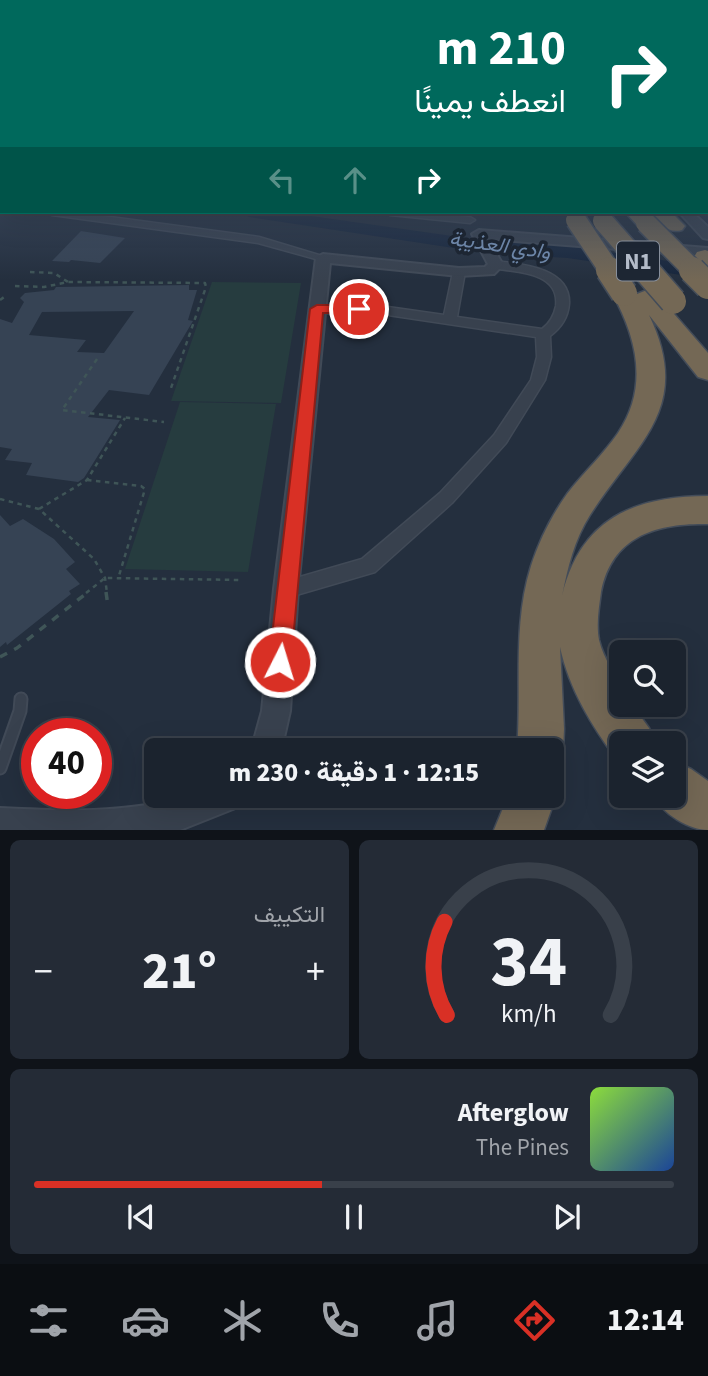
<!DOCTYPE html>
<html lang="ar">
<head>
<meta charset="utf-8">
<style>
  body { margin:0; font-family:"Source Sans 3",Vazirmatn,sans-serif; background:#242b36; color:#f1f3f6; direction:rtl; height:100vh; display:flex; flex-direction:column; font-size:26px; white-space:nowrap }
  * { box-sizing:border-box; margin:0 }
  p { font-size:23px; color:#a0a4aa }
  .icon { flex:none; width:38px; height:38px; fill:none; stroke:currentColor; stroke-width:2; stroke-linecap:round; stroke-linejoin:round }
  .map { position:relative; height:830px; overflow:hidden; direction:ltr }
  .sheet { display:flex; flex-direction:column; gap:10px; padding:10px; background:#0f1319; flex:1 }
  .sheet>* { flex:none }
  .hud { position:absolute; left:0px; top:0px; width:709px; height:214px; box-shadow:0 7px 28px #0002,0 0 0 2px #39404a; direction:rtl; background:#00695c; color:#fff; overflow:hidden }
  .buttons { position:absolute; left:609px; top:640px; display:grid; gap:14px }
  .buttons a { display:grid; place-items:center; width:77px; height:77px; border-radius:10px; background:#1b232e; box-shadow:0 7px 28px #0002,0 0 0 2px #39404a; font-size:35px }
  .speed { position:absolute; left:21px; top:718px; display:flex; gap:14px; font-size:35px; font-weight:700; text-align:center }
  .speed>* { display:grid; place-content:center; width:91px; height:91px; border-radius:50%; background:#1b232e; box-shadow:0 7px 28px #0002,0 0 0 2px #39404a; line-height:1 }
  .speed .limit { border:10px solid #d22; background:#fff; color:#111 }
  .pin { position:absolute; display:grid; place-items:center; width:60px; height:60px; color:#fff; margin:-30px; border:4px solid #fff; border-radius:50%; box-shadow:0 2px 7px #0007 }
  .me { position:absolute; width:77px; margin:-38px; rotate:5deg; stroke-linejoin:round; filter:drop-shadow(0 0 5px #0008) }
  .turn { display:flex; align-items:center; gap:24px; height:147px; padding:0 28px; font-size:32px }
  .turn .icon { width:91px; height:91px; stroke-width:2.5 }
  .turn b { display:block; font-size:49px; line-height:60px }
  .lanes { display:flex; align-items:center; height:66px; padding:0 28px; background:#0003; justify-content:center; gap:35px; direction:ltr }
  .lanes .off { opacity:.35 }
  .big { font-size:52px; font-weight:800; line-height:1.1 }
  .sheet .card { flex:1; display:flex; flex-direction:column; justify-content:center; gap:10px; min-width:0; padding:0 24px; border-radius:10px; background:#242b36 }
  .sheet .dial { align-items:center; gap:0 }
  .dial svg { height:182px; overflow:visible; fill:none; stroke:#39404a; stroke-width:7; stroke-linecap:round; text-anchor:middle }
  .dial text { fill:#f1f3f6; stroke:none }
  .song { display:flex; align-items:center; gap:21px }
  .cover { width:84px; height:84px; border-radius:10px; background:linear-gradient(135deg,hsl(90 70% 55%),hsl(220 70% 35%)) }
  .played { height:7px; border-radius:4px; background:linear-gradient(90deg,#d93025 45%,#39404a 45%) }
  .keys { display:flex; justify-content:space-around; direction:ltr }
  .heat { display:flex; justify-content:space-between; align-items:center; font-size:38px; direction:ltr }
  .sheet .tiles { flex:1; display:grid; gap:10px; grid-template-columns:1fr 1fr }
  .card:last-child { grid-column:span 2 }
  .trip { position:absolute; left:144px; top:738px; width:420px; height:70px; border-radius:10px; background:#1b232e; box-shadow:0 7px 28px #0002,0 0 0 2px #39404a; font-weight:800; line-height:70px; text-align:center; direction:rtl }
  .tabs { display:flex; height:112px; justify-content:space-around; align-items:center; background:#0b0e12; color:#a0a4aa }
  .tabs .icon { width:49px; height:49px }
  .tabs .on { color:#d93025 }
  .tabs b { font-size:32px; color:#f1f3f6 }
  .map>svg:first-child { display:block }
</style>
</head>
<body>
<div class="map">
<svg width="708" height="830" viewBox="0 0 708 830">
  <rect width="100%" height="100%" fill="#242f3e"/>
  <g fill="#263c3f">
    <path d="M212 282 301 283 281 403 171 401Z"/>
    <path d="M180 402 276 404 248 572 125 569Z"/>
  </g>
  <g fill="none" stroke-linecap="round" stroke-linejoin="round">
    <g fill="#17263c" fill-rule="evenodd">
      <path d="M0 190H2L0 201Z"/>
      <path d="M240 212H283L487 241 568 246 708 267V279L568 258 487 253 249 217Z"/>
    </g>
  </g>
  <g fill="#364354" fill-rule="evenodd">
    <path d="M81 231 125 238 100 263 71 260 69 262 52 261Z"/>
    <path d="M189 285V290H197L188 320 193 321 149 395 109 390 88 417 120 420 84 478 78 482 26 475 32 463 5 460 12 449 0 447V319L12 323 24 302 20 298 25 293 54 290 56 287ZM134 311 104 353 77 352 86 340 29 335 42 312Z"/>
    <path d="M0 515 10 526 23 519 54 539 75 562 66 569 80 584 69 591 71 594 7 645 6 642 0 647Z"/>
  </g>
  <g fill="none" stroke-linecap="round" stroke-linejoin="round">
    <g stroke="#414a57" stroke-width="15">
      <path id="service" d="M0 768 20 711 21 699"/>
    </g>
    <g stroke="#414a57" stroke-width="3">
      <g id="minor">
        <path d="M2 180V195H0V181Z"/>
        <rect x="0" y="202" width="2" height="6"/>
        <path d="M47 212H73L259 237 329 258 323 261 258 243 52 215Z"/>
        <path d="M385 212H419L470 217 475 220 470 223 390 215Z"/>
        <path d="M496 261C522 264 571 268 569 304 568 317 561 328 550 336L551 357 545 380 506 443 452 503 375 572 286 598 279 595 276 589 279 583 362 559 440 493 494 435 531 380 537 357 536 337 388 315 317 313 311 309 317 305 388 307 444 315 453 272 459 268 465 272 457 317 542 329C550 323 554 316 556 306 560 271 515 272 492 268V262Z"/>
      </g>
    </g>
    <g stroke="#414a57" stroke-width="4">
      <g id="tertiary">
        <rect x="707" y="176" width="1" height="8"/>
        <path d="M679 212H692L708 227V239L703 238Z"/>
        <path d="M479 230 708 248V256L488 239 503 265 494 274 459 276 330 263 298 589 290 711 281 751H251L262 711 274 589 316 258 323 254 459 268 485 267 488 264 472 234Z"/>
        <path d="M186 796H243L238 807 180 830H0V808C62 811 126 814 186 796Z"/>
      </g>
    </g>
    <g stroke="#434c59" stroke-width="3">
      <g id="motorway">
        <path d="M625 212H646L656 223 653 227H639Z"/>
        <path d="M650 212H671L685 226 682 230C668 234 658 223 650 212Z"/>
        <path d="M705 250 708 251V266L700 264 694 257 697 252Z"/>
        <path d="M624 286 632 288 637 294 647 290 655 292 708 353V380L698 377 649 315C694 409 636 443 590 515 574 540 568 567 562 596 580 519 634 496 708 496V524C658 523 612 535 601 592 599 607 596 624 599 640 604 661 616 673 621 689 622 693 621 701 621 705H632L649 728 656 744H621V762L617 760C592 726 569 689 560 647L564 729 563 751 556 767 551 769V751H517C522 689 512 626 531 566 539 541 552 515 567 494 583 473 603 455 618 433 649 387 637 338 612 293L616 288Z"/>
        <path d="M674 762 691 769 708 781V830C690 830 662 814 654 796H674Z"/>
        <path d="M551 784 556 796 544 830H494L508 796H551Z"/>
      </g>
    </g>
    <g stroke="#3f5557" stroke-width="2.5" stroke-dasharray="4.5 4.5" stroke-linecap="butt">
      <path d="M30 272 54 273 68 282"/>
      <path d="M15 286 44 287 68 282 205 283 206 287 170 391"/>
      <path d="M0 300 7 295"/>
      <path d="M97 359 62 410 164 422"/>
      <path d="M87 480 141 486 145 489 118 579"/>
      <path d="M0 499 39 509 94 559 105 578 107 593"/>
      <path d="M39 509 87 480 125 418"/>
      <path d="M86 593 105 578 242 580"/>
    </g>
    <g stroke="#3f5557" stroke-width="3.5" stroke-dasharray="8 8" stroke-linecap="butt">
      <path d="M106 592 108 606"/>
      <path d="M0 657 17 648 88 592"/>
    </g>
    <use href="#service" stroke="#38414e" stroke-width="11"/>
    <use href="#minor" fill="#38414e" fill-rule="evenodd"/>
    <use href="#tertiary" fill="#38414e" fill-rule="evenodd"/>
    <use href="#motorway" fill="#746855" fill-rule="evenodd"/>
    <g stroke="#434c59" stroke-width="23" stroke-linecap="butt">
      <g id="motorway-bridge-far1">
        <path d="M576 220 610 271"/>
        <path d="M603 221 647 271"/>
        <path d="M646 223 694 271"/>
      </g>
    </g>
    <g stroke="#434c59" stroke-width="29" stroke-linecap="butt">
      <g id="motorway-bridge">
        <path d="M609 270 624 293"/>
        <path d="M646 270 673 301"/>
        <path d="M692 270 708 286"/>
      </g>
    </g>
    <use href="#motorway-bridge-far1" stroke="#746855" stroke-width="20"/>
    <use href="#motorway-bridge" stroke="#746855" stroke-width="26"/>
  </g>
  <linearGradient id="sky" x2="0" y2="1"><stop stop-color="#141a22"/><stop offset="0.59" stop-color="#3f4d63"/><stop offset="1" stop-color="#3f4d63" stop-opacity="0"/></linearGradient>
  <rect width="708" height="280" fill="url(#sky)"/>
  <path fill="#d93025" stroke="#8d1f18" stroke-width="2" d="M317 305H359L366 309 359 313H323L291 662 288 670 280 673 272 670 269 662 310 309Z"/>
  <g text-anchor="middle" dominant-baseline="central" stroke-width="7" stroke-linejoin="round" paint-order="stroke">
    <g font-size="21" font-style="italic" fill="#6d86a8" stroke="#1d2633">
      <text transform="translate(500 245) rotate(8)">وادي العذيبة</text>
    </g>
    <rect fill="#1d2633" stroke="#878f9c" stroke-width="2" x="617" y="241.5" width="42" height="39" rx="5"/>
    <g font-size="23" font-weight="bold" fill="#b4bcc9">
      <text x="638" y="261">N1</text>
    </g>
  </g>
</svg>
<div class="buttons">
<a><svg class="icon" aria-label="search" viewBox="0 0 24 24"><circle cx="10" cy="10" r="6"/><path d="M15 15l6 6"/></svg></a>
<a><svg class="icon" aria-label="layers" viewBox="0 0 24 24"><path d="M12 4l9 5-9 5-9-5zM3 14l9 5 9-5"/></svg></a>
</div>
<div class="speed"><div class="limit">40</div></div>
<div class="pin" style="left:359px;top:309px;background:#d93025"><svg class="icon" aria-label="arrive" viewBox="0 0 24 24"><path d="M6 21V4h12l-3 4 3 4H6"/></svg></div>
<svg class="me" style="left:280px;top:662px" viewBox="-20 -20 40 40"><circle r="17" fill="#d93025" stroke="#fff" stroke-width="3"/><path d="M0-11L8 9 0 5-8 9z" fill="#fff"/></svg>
<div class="trip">12:15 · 1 دقيقة · 230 m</div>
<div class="hud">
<div class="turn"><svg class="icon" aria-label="right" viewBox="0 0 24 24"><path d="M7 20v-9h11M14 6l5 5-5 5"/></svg><div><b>210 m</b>انعطف يمينًا</div></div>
<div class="lanes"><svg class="icon off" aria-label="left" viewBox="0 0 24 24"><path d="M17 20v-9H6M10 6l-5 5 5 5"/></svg><svg class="icon off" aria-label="ahead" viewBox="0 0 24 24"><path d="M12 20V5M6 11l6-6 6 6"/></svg><svg class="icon" aria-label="right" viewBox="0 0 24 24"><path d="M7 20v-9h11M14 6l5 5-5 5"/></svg></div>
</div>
</div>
<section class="sheet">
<div class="tiles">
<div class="card dial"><svg viewBox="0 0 100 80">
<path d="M14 69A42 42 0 1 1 86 69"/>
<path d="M14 69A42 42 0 0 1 13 28" stroke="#d93025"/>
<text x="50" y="56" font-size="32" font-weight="700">34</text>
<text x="50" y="72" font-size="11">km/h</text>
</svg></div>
<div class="card"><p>التكييف</p>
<div class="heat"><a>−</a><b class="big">21°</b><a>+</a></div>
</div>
<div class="card">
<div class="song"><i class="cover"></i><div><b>Afterglow</b><p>The Pines</p></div></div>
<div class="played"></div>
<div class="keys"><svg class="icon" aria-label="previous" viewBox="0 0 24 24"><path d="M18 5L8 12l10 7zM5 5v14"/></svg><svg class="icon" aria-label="pause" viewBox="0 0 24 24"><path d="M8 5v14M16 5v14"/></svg><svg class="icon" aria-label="next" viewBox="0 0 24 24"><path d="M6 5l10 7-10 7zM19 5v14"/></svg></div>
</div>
</div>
</section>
<nav class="tabs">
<b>12:14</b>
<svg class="icon on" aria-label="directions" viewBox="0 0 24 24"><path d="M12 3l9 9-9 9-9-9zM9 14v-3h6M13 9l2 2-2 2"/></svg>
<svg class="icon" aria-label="music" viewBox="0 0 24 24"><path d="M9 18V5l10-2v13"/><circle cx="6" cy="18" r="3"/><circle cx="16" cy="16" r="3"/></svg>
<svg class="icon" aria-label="phone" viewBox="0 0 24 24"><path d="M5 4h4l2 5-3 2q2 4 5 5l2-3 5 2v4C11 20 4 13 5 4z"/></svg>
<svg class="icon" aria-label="climate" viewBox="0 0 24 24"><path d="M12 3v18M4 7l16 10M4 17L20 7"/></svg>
<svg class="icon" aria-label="car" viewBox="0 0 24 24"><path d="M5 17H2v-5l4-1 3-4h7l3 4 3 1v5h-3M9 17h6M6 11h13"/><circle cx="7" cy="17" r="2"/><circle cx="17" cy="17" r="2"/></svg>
<svg class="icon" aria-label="filters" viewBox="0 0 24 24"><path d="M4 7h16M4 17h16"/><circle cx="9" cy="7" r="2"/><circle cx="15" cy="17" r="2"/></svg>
</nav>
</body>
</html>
